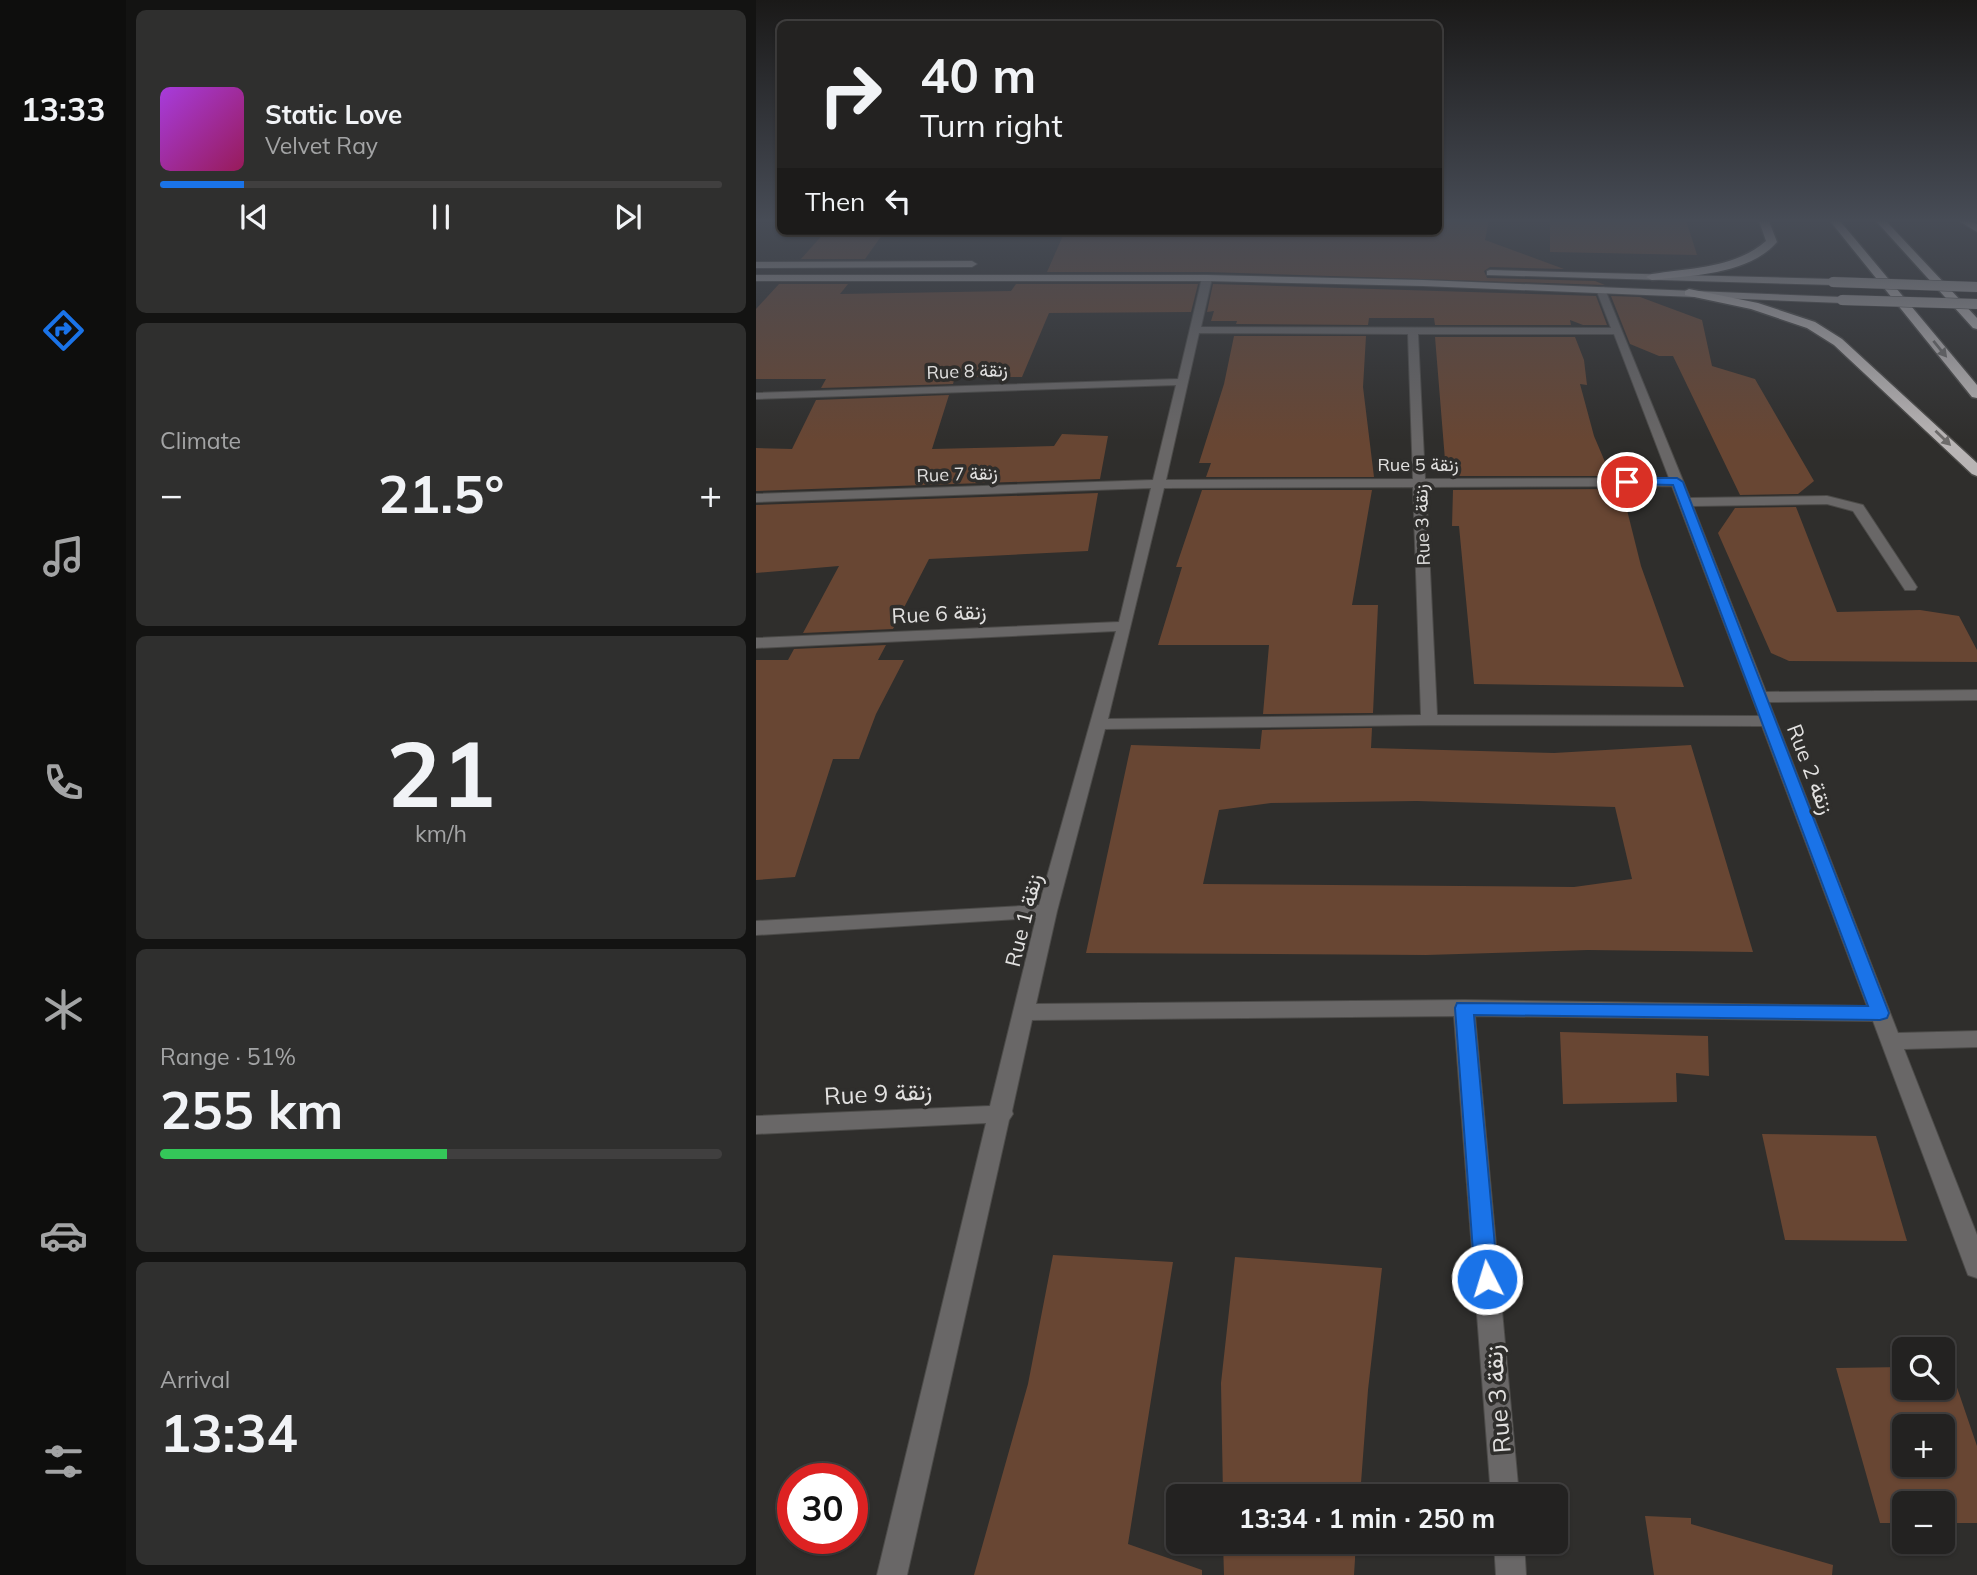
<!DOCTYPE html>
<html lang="en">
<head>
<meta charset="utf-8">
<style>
  body { margin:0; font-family:Mulish,Vazirmatn,sans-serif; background:#2f2f2e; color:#f1f3f6; height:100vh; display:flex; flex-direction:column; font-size:26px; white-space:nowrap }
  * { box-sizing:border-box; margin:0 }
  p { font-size:23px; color:#a3a4a5 }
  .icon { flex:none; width:38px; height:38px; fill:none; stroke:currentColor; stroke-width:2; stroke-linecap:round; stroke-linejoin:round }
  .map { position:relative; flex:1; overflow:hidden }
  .sheet { display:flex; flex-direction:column; gap:10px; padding:10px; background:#131312; width:630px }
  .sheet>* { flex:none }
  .top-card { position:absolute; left:21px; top:21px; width:665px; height:214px; border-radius:10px; box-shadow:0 2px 5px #0004,0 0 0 2px #403f3f; background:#232221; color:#f1f3f6; overflow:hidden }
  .buttons { position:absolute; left:1136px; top:1337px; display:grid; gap:14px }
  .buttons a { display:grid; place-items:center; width:63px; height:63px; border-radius:10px; background:#232221; box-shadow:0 2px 5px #0004,0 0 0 2px #403f3f; font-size:35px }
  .speed { position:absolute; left:21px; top:1463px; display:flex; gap:14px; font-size:35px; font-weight:700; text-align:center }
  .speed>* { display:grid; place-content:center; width:91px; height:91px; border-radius:50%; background:#232221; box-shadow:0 2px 5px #0004,0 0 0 2px #403f3f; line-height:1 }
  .speed .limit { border:10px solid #d22; background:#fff; color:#111 }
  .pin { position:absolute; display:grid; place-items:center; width:60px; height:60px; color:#fff; margin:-30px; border:4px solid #fff; border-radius:50%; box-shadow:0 2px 7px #0007 }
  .me { position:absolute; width:77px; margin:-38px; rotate:355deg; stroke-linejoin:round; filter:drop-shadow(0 0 5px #0008) }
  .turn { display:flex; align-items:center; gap:24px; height:147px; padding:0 28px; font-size:32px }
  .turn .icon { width:91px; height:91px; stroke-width:2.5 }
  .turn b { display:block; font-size:49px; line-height:60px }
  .then { display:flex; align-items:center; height:66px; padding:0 28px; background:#0003; gap:14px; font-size:26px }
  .big { font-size:52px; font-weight:700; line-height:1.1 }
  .sheet .tile { flex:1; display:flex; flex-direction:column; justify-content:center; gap:10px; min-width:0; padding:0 24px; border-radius:10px; background:#2f2f2e }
  .sheet .dial { align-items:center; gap:0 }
  .dial b { font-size:91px; line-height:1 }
  .song { display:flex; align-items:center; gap:21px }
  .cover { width:84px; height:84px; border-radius:10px; background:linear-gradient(135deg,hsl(280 70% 55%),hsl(330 70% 35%)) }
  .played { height:7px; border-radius:4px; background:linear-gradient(90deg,#1a73e8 15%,#403f3f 15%) }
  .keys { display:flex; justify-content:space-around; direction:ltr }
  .heat { display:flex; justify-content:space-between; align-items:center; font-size:38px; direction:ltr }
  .charge { height:10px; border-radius:5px; background:linear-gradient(90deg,#34c759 51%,#403f3f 0) }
  .trip { position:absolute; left:410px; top:1484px; width:402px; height:70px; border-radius:10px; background:#232221; box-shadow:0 2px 5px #0004,0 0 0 2px #403f3f; font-weight:700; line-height:70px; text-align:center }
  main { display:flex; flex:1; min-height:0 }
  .menu { display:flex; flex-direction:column; width:126px; justify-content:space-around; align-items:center; background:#0e0e0d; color:#a3a4a5 }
  .menu .icon { width:49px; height:49px }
  .menu .on { color:#1a73e8 }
  .menu b { font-size:32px; color:#f1f3f6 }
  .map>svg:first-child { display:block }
</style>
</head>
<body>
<main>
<nav class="menu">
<b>13:33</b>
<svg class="icon on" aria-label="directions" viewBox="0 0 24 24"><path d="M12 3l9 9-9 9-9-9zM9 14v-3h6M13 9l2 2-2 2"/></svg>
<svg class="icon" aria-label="music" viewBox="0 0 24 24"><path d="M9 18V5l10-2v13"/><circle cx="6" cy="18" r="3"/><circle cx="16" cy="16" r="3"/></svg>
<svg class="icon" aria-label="phone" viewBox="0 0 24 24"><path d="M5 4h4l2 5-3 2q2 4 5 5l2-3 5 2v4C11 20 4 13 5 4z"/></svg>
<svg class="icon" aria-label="climate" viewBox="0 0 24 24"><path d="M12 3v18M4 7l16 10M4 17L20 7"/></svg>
<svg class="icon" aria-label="car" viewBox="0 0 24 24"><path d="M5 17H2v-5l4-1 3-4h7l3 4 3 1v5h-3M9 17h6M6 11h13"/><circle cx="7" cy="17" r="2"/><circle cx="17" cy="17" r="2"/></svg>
<svg class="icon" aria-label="filters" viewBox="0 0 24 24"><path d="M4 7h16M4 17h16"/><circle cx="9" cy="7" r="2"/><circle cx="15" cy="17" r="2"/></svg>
</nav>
<section class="sheet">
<div class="tile">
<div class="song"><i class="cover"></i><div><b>Static Love</b><p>Velvet Ray</p></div></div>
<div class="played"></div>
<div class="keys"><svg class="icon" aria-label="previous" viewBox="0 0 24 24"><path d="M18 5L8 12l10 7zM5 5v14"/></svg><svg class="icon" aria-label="pause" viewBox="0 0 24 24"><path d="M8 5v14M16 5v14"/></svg><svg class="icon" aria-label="next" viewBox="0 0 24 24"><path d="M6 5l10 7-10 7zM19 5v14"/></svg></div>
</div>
<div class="tile"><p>Climate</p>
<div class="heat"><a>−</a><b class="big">21.5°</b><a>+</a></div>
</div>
<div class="tile dial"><b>21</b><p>km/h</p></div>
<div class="tile"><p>Range · 51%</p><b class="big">255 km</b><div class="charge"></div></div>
<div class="tile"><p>Arrival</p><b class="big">13:34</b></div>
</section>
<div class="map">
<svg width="1221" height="1575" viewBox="0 0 1221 1575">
  <rect width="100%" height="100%" fill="#2f2e2c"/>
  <g fill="#684633" fill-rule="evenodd">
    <path d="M682 220H733L729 240 808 269 734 267 728 271 731 278 839 281 849 285 451 272H291L309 231H682Z"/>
    <path d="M794 220H930L941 255 794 252Z"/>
    <path d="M70 231H129L109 259H45Z"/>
    <path d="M23 284H92L84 294 255 291 260 284H442L435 312 293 313 266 377H199L197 384 65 388 70 379H0V309Z"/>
    <path d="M457 284 840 296 851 325H827L814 320 815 325H679L678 318H613L612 325 480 324 481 321H455L458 311 451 312Z"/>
    <path d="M855 296 884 297 946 320 956 366 999 379 1058 481 1042 494 984 495 917 356H903L874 344Z"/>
    <path d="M478 336H610L607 387 618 477H450L455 463H443L468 384Z"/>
    <path d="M679 337H819L828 360 831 385 824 384 838 436 855 476H697L698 460H689Z"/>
    <path d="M193 395 176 449 298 446 306 434 352 436 344 479 0 491V448L36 449 60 400Z"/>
    <path d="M861 489 866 502H869L885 566 928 687 718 684 703 526H696L697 490Z"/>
    <path d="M446 490H616L596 605H622L617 713 507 714 513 645H402L426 567H420Z"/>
    <path d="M342 493 332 551 173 559 137 629 47 633 83 566 0 573V505Z"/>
    <path d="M1040 507 1081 612 1164 610 1203 616 1221 650V662L1033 661 1015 653 962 533 979 508Z"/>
    <path d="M130 645 122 660H148L120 714 103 759H77L39 877 0 880V660H32L38 649Z"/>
    <path d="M616 728 615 748 798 753 935 745 997 952 832 950 670 955 330 953 375 745 504 749 506 730ZM661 801 859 807 876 879 818 887 447 884 463 810 515 803Z"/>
    <path d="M804 1032 952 1036 953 1076 920 1073 921 1102 807 1104Z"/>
    <path d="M1006 1134 1120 1136 1151 1241 1029 1240Z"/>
    <path d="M297 1255 417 1262 372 1544 446 1570V1575H218L272 1384Z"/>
    <path d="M479 1257 626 1268 612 1390 604 1496H467L465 1383Z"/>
    <path d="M1148 1367V1388H1186V1367H1194L1221 1446V1523H1186V1503H1148V1523H1124L1080 1368ZM1148 1426H1186V1465H1148Z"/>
    <path d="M889 1516 935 1518V1524L1077 1565 1076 1575H898Z"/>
    <path d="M467 1542H600L598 1575H468Z"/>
  </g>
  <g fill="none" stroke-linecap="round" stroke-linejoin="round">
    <g stroke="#4c4b49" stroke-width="2">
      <g id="street">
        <path d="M451 275 456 278 445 327 855 328 840 289 848 287 934 498 1071 496 1107 505 1161 587 1159 590H1149L1097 511 1071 504 937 506 1010 692 1221 690V700L1013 702 1142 1033 1221 1031V1047L1148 1049 1221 1235V1278L1212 1275 1209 1267 1117 1021 719 1016 763 1496H735L698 1016 276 1020 256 1111 257 1114 253 1120 151 1575H121L230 1123 0 1134V1116L234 1106 280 918 0 935V921L283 905 360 631 0 648V638L363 622 395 488 0 502V494L397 480 420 385 0 399V393L422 379 446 278ZM443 333 652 334 657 479 410 480ZM662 334H858L913 478 669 479ZM916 486 1003 716 681 715 670 487ZM657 487 665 715 352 719 408 488ZM673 725 1006 726 1111 1006 708 1000 280 1004 301 911 349 729Z"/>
        <path d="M738 1542H768L770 1575H740Z"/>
      </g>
    </g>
    <g stroke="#4c4b49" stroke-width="2">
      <g id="primary">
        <path d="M0 262 216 261 221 264 216 267 0 268Z"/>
        <path d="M734 270 1077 279 1082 282 1077 285 731 275V271Z"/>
        <path d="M0 275H451L667 280 1086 297 1091 300 1086 303 667 286 451 281H0Z"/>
      </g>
    </g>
    <g stroke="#4c4b49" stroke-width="3">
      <g id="highway">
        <path d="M1003 221H1013L1021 242C992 275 937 275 896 280L890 277 896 274C935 268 979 268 1010 241Z"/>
        <path d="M1074 221H1084L1221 385V398L1216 397Z"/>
        <path d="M1120 221H1130L1221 318V329L1217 328Z"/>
        <path d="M1203 221H1214L1221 224V232Z"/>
        <path d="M933 289 1002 303 1059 322 1086 339 1221 463V476L1216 474 1078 345 1051 328 995 309 929 295V291Z"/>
      </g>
    </g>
    <use href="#street" fill="#696767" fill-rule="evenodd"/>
    <use href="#primary" fill="#a29f9f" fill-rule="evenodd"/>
    <use href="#highway" fill="#b9b5b5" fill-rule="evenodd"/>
    <g stroke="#4c4b49" stroke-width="11" stroke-linecap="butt">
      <g id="primary-bridge">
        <path d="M1077 282 1221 287"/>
        <path d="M1086 300 1221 304"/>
      </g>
    </g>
    <use href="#primary-bridge" stroke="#a29f9f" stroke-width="10"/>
  </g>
  <defs><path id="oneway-solid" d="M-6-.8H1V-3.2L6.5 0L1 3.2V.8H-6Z" transform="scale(1.75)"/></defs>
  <g fill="#6d6b6a">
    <use href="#oneway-solid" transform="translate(1184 349) rotate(51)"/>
    <use href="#oneway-solid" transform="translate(1187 438) rotate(44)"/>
  </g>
  <linearGradient id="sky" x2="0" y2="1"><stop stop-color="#1a1918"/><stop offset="0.5" stop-color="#474c56"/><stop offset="1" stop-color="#474c56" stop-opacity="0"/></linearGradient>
  <rect width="1221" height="441" fill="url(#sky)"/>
  <path fill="#1a73e8" stroke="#114b97" stroke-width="2" d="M871 478H921L927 482 1133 1013 1131 1018 1124 1020 718 1015 742 1279 739 1286 731 1289 723 1286 719 1279 699 1008 701 1003 1112 1006 917 485 867 484V479Z"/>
  <g text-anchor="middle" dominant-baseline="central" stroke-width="7" stroke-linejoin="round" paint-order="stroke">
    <g font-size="18" fill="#e2e1e0" stroke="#2f2e2c">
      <text transform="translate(211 371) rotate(-2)">Rue 8 زنقة</text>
      <text x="662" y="464">Rue 5 زنقة</text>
      <text transform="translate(201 474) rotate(-2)">Rue 7 زنقة</text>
      <text transform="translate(666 525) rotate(-92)">Rue 3 زنقة</text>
    </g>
    <g font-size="21" fill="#e2e1e0" stroke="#2f2e2c">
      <text transform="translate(183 613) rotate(-3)">Rue 6 زنقة</text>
      <text transform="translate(1055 769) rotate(69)">Rue 2 زنقة</text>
      <text transform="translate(267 920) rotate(-76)">Rue 1 زنقة</text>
    </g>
    <g font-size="24" fill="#e2e1e0" stroke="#2f2e2c">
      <text transform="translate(122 1093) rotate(-3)">Rue 9 زنقة</text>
      <text transform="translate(741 1399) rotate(-95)">Rue 3 زنقة</text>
    </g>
  </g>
</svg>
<div class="buttons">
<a><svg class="icon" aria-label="search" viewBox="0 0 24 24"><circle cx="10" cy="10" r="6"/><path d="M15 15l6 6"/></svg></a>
<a>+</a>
<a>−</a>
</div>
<div class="speed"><div class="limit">30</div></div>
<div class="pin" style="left:871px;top:482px;background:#d93025"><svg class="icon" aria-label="arrive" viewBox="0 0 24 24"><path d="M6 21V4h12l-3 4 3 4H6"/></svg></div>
<svg class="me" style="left:731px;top:1279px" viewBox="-20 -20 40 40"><circle r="17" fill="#1a73e8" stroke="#fff" stroke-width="3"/><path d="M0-11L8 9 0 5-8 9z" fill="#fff"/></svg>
<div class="trip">13:34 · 1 min · 250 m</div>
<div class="top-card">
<div class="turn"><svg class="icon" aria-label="right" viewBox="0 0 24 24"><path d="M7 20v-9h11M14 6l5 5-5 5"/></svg><div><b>40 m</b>Turn right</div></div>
<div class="then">Then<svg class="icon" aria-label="left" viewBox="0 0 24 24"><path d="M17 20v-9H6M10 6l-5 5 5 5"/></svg></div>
</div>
</div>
</main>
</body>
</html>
